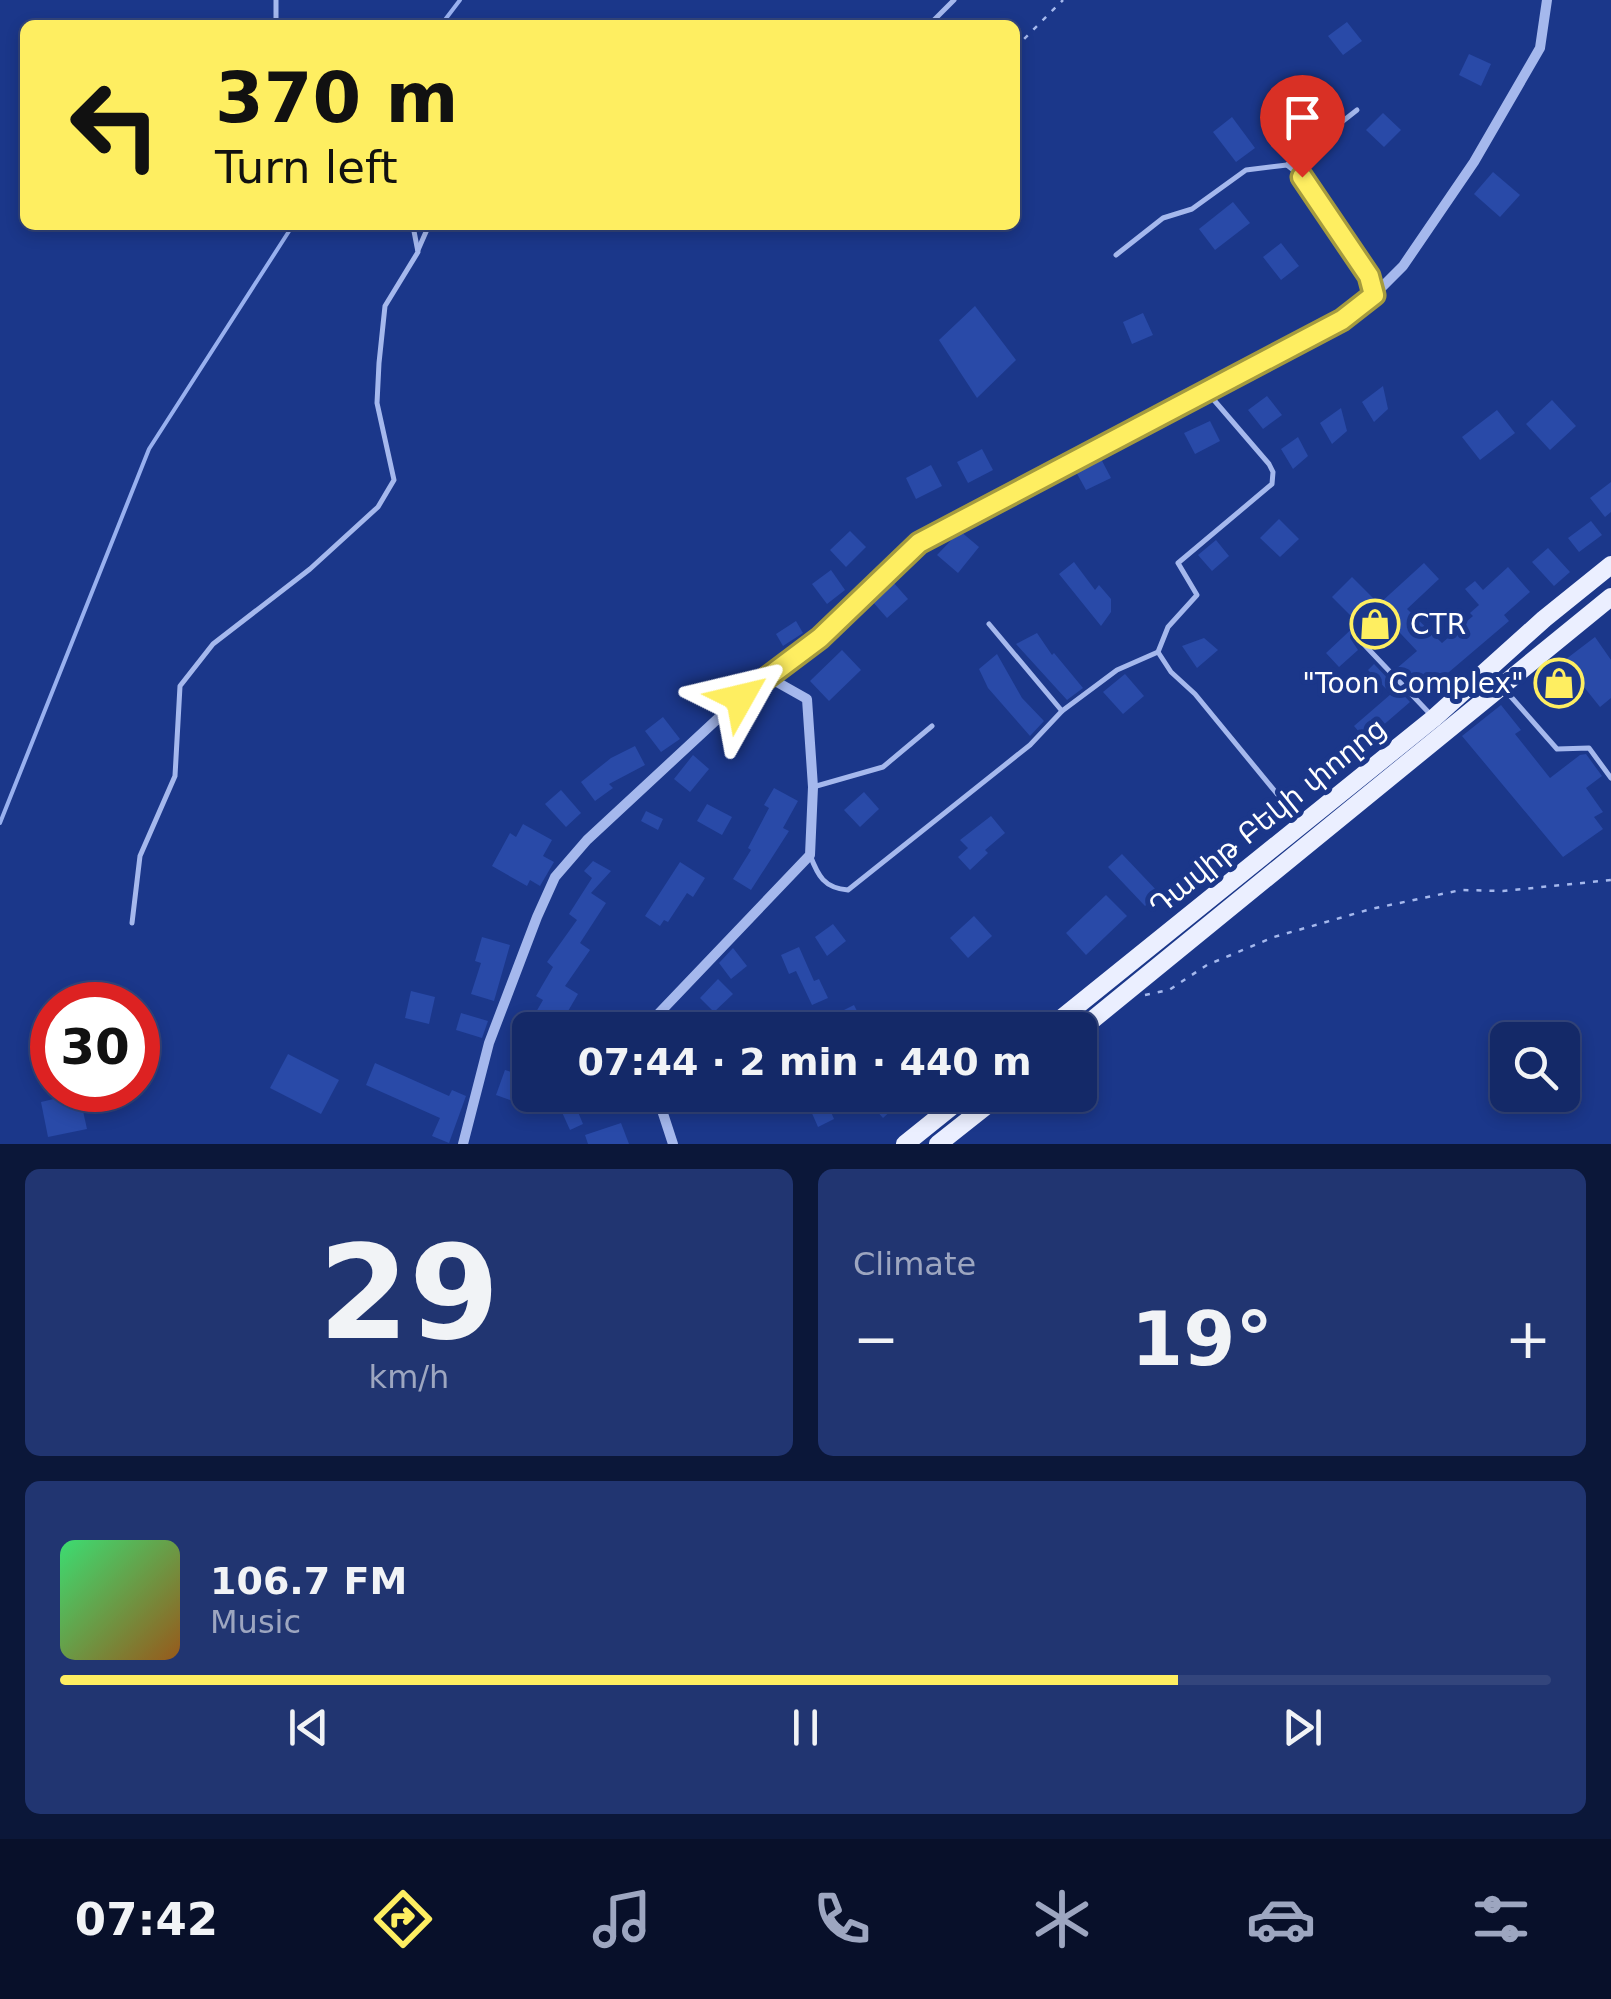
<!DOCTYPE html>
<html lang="en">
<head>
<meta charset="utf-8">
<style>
  body { margin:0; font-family:"DejaVu Sans","Noto Sans Armenian",sans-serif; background:#213571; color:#f1f3f6; height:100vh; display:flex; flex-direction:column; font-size:38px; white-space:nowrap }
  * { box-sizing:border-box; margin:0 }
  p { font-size:32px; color:#9da6c0 }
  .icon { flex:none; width:55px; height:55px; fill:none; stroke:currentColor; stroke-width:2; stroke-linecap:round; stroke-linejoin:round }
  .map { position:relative; height:1144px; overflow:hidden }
  .side { display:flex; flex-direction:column; gap:25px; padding:25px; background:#0b1739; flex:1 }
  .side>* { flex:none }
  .banner { position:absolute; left:20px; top:20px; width:1000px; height:210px; border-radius:15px; box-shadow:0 5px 15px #0003,0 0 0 2px #33457c; background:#feee61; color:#111; overflow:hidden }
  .controls { position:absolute; left:1490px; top:1022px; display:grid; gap:20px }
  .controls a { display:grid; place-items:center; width:90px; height:90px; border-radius:15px; background:#142968; box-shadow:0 5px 15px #0003,0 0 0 2px #33457c; font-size:50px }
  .speed { position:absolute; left:30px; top:982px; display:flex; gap:20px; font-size:50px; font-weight:700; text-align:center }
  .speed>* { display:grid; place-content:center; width:130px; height:130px; border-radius:50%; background:#142968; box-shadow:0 5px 15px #0003,0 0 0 2px #33457c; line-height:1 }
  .speed .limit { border:15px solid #d22; background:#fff; color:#111 }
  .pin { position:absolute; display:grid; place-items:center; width:85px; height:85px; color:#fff; margin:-102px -42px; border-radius:50% 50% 50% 0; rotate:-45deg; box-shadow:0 0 10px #0007 }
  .pin .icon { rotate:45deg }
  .me { position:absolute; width:110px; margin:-55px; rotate:53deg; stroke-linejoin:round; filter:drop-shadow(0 0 8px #0008) }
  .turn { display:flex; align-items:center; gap:35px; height:210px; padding:0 30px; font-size:45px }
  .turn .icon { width:130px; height:130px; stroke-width:2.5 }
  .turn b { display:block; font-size:70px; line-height:85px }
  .big { font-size:75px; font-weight:700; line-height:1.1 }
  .side .tile { flex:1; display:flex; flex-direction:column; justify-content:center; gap:15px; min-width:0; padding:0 35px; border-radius:15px; background:#213571 }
  .side .dial { align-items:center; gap:0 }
  .dial b { font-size:130px; line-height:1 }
  .song { display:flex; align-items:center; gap:30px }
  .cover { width:120px; height:120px; border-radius:15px; background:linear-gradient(135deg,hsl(140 70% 55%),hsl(30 70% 35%)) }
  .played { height:10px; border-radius:5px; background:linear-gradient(90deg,#feee61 75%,#33457c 75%) }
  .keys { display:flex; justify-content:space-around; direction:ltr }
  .heat { display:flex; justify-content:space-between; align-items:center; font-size:55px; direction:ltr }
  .side .tiles { flex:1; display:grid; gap:25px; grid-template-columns:1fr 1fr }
  .tile:last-child { grid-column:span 2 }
  .trip { position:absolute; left:512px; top:1012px; width:585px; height:100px; border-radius:15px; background:#142968; box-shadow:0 5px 15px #0003,0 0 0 2px #33457c; font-weight:700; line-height:100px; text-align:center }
  .dock { display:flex; height:160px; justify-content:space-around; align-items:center; background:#08102a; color:#9da6c0 }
  .dock .icon { width:70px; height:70px }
  .dock .current { color:#feee61 }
  .dock b { font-size:45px; color:#f1f3f6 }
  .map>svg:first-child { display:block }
</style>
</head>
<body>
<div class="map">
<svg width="1611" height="1144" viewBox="0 0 1611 1144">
  <rect width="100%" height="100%" fill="#1b378a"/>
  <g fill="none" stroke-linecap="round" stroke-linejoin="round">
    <g stroke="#98b0ef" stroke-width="4">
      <path d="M441 25 460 0"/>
      <path d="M0 823 149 449 293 225"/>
    </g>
  </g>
  <g fill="#294aa8">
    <path d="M1347 22 1362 41 1343 55 1328 36Z"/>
    <path d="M1469 54 1491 64 1481 86 1459 75Z"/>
    <path d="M1286 98 1301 117 1281 133 1266 114Z"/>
    <path d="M1383 113 1401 130 1384 147 1366 130Z"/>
    <path d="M1232 117 1255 148 1236 162 1213 132Z"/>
    <path d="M1493 172 1520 195 1500 217 1474 194Z"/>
    <path d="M1233 202 1250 223 1215 250 1199 229Z"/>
    <path d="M1281 243 1299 266 1281 280 1263 257Z"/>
    <path d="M975 306 1016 360 977 398 939 340Z"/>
    <path d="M1143 313 1153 335 1132 344 1123 322Z"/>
    <path d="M1383 386 1388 409 1374 422 1362 402Z"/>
    <path d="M1267 396 1282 415 1263 429 1248 410Z"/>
    <path d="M1552 400 1576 426 1550 450 1526 424Z"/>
    <path d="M1341 408 1347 431 1332 444 1320 423Z"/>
    <path d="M1497 410 1515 433 1480 460 1462 437Z"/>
    <path d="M1210 421 1220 441 1195 454 1184 433Z"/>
    <path d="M1298 437 1308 456 1293 469 1281 449Z"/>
    <path d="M982 449 993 470 968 483 957 462Z"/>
    <path d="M1100 457 1111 478 1086 490 1075 470Z"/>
    <path d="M931 465 942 486 916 499 906 478Z"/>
    <path d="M1611 482V512L1605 517 1590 498Z"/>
    <path d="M1279 519 1299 539 1280 557 1260 538Z"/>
    <path d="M1591 521 1602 535 1579 552 1568 538Z"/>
    <path d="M850 531 866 547 846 567 830 550Z"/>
    <path d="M960 531 979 547 958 573 937 555Z"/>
    <path d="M1216 540 1229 556 1212 571 1198 555Z"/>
    <path d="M1548 548 1570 572 1554 586 1532 562Z"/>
    <path d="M1074 562 1095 590 1099 585 1111 599V612L1101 626 1059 574Z"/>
    <path d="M1424 563 1439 579 1407 609 1442 643 1473 616 1470 613 1479 605 1465 589 1475 581 1483 590 1508 567 1530 592 1504 615 1509 621 1422 695 1396 669 1417 651 1385 617 1365 636 1359 630 1351 632 1350 638 1358 650 1339 667 1326 653 1358 623 1332 597 1352 577 1379 604Z"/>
    <path d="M831 570 845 590 827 604 812 584Z"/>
    <path d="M893 582 908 599 887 618 872 601Z"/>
    <path d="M796 621 803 633 783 646 776 634Z"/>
    <path d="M1037 633 1052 655 1054 653 1083 688 1067 700 1016 644Z"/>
    <path d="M1595 637 1611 660V698L1600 707 1584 687 1556 708 1536 682Z"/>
    <path d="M1204 638 1218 650 1197 668 1182 646Z"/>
    <path d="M842 650 861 670 829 701 810 681Z"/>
    <path d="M997 654 1022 698 1044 721 1030 736 988 688 979 669Z"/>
    <path d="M1374 664 1410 702 1366 740 1354 726 1391 694 1368 670Z"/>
    <path d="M1125 674 1144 696 1123 714 1103 692Z"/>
    <path d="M1501 705 1521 730 1515 734 1550 778 1580 755 1586 754 1602 776 1586 788 1603 812 1594 817 1603 829 1563 857 1462 736Z"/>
    <path d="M663 717 680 739 661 752 645 731Z"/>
    <path d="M635 746 645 765 609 784 613 788 595 801 581 782 611 758Z"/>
    <path d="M693 755 709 769 690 792 674 779Z"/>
    <path d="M774 788 798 801 783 828 789 831 751 890 733 879 751 850 748 848 769 808 764 805Z"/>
    <path d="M561 790 581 813 566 827 545 804Z"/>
    <path d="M864 792 879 809 860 827 844 810Z"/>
    <path d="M707 804 732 817 722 835 697 821Z"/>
    <path d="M646 811 663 819 658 830 641 821Z"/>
    <path d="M991 816 1005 833 985 850 988 853 970 870 958 857 968 848 960 840Z"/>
    <path d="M523 824 552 840 543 856 554 862 540 886 530 880 527 886 492 866 510 833 516 837Z"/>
    <path d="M1122 854 1159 893 1145 906 1108 867Z"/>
    <path d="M593 861 611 871 591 893 606 903 580 943 590 950 565 986 578 994 557 1030H536L528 1026 543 1000 536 996 553 967 547 962 577 920 569 914 592 878 584 871Z"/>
    <path d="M680 862 705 878 693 897 687 893 668 922 664 920 660 926 645 916Z"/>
    <path d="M1106 895 1127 916 1086 955 1066 933Z"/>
    <path d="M974 916 992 936 968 958 950 938Z"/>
    <path d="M833 924 846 941 827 956 815 937Z"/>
    <path d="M482 937 510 945 494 1001 471 994 481 963 475 961Z"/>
    <path d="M799 947 814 981 819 979 828 998 812 1005 796 971 789 974 781 955Z"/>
    <path d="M733 948 747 966 731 979 719 963Z"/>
    <path d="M718 979 733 994 714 1012 700 998Z"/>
    <path d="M411 991 435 997 429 1024 405 1018Z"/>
    <path d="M854 1005 862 1021 836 1030 830 1017Z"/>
    <path d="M461 1013 488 1021 482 1038 456 1030Z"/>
    <path d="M288 1054 339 1080 321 1114 270 1088Z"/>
    <path d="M375 1063 449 1096 452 1090 466 1096 449 1143 432 1136 440 1118 366 1085Z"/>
    <path d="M505 1070 530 1078 527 1106 496 1095Z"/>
    <path d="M79 1093 87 1129 48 1137 41 1102Z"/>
    <path d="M566 1095H571L583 1124 570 1130 556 1099Z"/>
    <path d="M863 1095H908L883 1118Z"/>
    <path d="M827 1103 834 1119 818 1127 811 1111Z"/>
    <path d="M621 1123 629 1144H588L585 1135Z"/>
  </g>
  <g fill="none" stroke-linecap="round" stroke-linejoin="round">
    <g stroke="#a5b8ed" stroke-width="2.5" stroke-dasharray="5 8" stroke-linecap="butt">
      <path d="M1015 48 1063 0"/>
      <path d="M1145 995 1169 990 1207 965 1274 937 1371 909 1461 890 1503 891 1611 880"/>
    </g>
    <g stroke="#a5b8ed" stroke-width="5">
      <path d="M276 0V25"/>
      <path d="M929 25 954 0"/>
      <path d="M1287 165 1357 110"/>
      <path d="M418 250 429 225"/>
      <path d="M1116 255 1163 218 1192 209 1246 170 1287 165C1315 186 1365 259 1373 292"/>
      <path d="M1207 392 1269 464 1273 472 1272 484 1178 563 1197 595 1168 627 1158 652 1171 672 1195 694 1301 823"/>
      <path d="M989 624 1062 711 1117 670 1158 652"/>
      <path d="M1356 636 1432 716"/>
      <path d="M1505 690 1557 749 1589 748 1611 778"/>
      <path d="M813 787 883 767 932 726"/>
      <path d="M810 855C818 876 824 888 848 890L1030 745 1062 711"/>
      <path d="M132 923 140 856 175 776 180 686 213 644 310 569 378 507 394 480 377 403 379 363 385 306 418 252 413 226 338 228 328 225"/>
    </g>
    <g stroke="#a5b8ed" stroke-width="10">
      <path d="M643 1030 810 855 813 787 807 699 768 677"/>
      <path d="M657 1095 673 1144"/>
      <path d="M463 1144 489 1043 537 917 555 877 587 840 740 698 820 638 919 543 1342 319 1374 295 1403 266 1474 162 1540 48 1547 0"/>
    </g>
    <g stroke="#ebefff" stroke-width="18">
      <path d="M1047 1030 1434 718 1544 619 1611 565"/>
      <path d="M1080 1030 1611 597"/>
      <path d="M905 1144 966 1095"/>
      <path d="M938 1144 1000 1095"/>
    </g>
  </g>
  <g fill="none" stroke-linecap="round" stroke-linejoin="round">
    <g stroke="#a59b3f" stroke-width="25">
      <path id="route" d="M740 698 820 638 919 543 1342 320 1374 295 1369 276 1302 177"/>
    </g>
    <use href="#route" stroke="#feee61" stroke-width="18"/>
  </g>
  <defs>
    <g id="shop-ring" transform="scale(2.5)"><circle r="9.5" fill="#1b378a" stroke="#feee61" stroke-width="1.5"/><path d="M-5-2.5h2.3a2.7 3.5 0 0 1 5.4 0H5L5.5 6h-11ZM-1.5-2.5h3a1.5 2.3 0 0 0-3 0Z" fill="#feee61"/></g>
  </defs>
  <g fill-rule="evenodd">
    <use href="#shop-ring" x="1375" y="624"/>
    <use href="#shop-ring" x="1559" y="683"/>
  </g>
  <g text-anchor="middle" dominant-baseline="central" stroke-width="10" stroke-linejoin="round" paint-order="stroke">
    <g font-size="28" fill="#fff" stroke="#1b378a" text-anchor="start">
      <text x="1410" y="624">CTR</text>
      <text x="1524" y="683" text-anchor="end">"Toon Complex"</text>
    </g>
    <g font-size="28" fill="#fff" stroke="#1b378a">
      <text transform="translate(1268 817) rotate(-39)">Դավիթ Բեկի փողոց</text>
    </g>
  </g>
</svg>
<div class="controls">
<a><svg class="icon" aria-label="search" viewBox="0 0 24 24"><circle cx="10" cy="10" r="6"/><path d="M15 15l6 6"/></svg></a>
</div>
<div class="speed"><div class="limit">30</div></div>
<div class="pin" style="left:1302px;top:177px;background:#d93025"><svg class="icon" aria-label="arrive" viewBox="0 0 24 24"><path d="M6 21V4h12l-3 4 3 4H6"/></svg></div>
<svg class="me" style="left:740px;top:698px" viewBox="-20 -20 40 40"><path d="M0-17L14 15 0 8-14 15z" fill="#feee61" stroke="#fff" stroke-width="4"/></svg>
<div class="trip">07:44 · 2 min · 440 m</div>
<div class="banner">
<div class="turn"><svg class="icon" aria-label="left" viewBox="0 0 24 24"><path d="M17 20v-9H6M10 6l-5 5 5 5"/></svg><div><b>370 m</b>Turn left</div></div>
</div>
</div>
<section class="side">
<div class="tiles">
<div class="tile dial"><b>29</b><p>km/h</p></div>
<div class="tile"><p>Climate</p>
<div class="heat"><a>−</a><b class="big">19°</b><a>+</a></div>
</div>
<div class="tile">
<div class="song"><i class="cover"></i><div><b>106.7 FM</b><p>Music</p></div></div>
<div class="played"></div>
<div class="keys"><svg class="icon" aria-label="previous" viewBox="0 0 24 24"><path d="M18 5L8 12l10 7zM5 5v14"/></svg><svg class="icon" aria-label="pause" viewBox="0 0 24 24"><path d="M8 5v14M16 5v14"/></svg><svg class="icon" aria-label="next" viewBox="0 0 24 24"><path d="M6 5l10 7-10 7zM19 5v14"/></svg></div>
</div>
</div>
</section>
<nav class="dock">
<b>07:42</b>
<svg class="icon current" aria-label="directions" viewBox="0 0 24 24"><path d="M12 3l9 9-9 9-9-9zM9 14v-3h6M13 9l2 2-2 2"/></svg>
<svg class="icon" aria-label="music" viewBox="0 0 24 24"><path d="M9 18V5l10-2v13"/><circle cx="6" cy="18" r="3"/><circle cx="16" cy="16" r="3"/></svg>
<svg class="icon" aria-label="phone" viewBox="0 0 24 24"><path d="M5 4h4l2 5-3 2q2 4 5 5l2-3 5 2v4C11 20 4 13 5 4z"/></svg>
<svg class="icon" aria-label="climate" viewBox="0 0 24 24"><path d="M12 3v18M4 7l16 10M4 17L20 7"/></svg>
<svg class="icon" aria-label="car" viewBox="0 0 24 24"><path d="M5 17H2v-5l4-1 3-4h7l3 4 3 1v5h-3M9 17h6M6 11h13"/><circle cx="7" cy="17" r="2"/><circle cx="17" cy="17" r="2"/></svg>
<svg class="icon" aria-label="filters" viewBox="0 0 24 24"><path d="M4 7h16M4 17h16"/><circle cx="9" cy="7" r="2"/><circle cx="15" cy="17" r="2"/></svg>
</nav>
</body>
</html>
